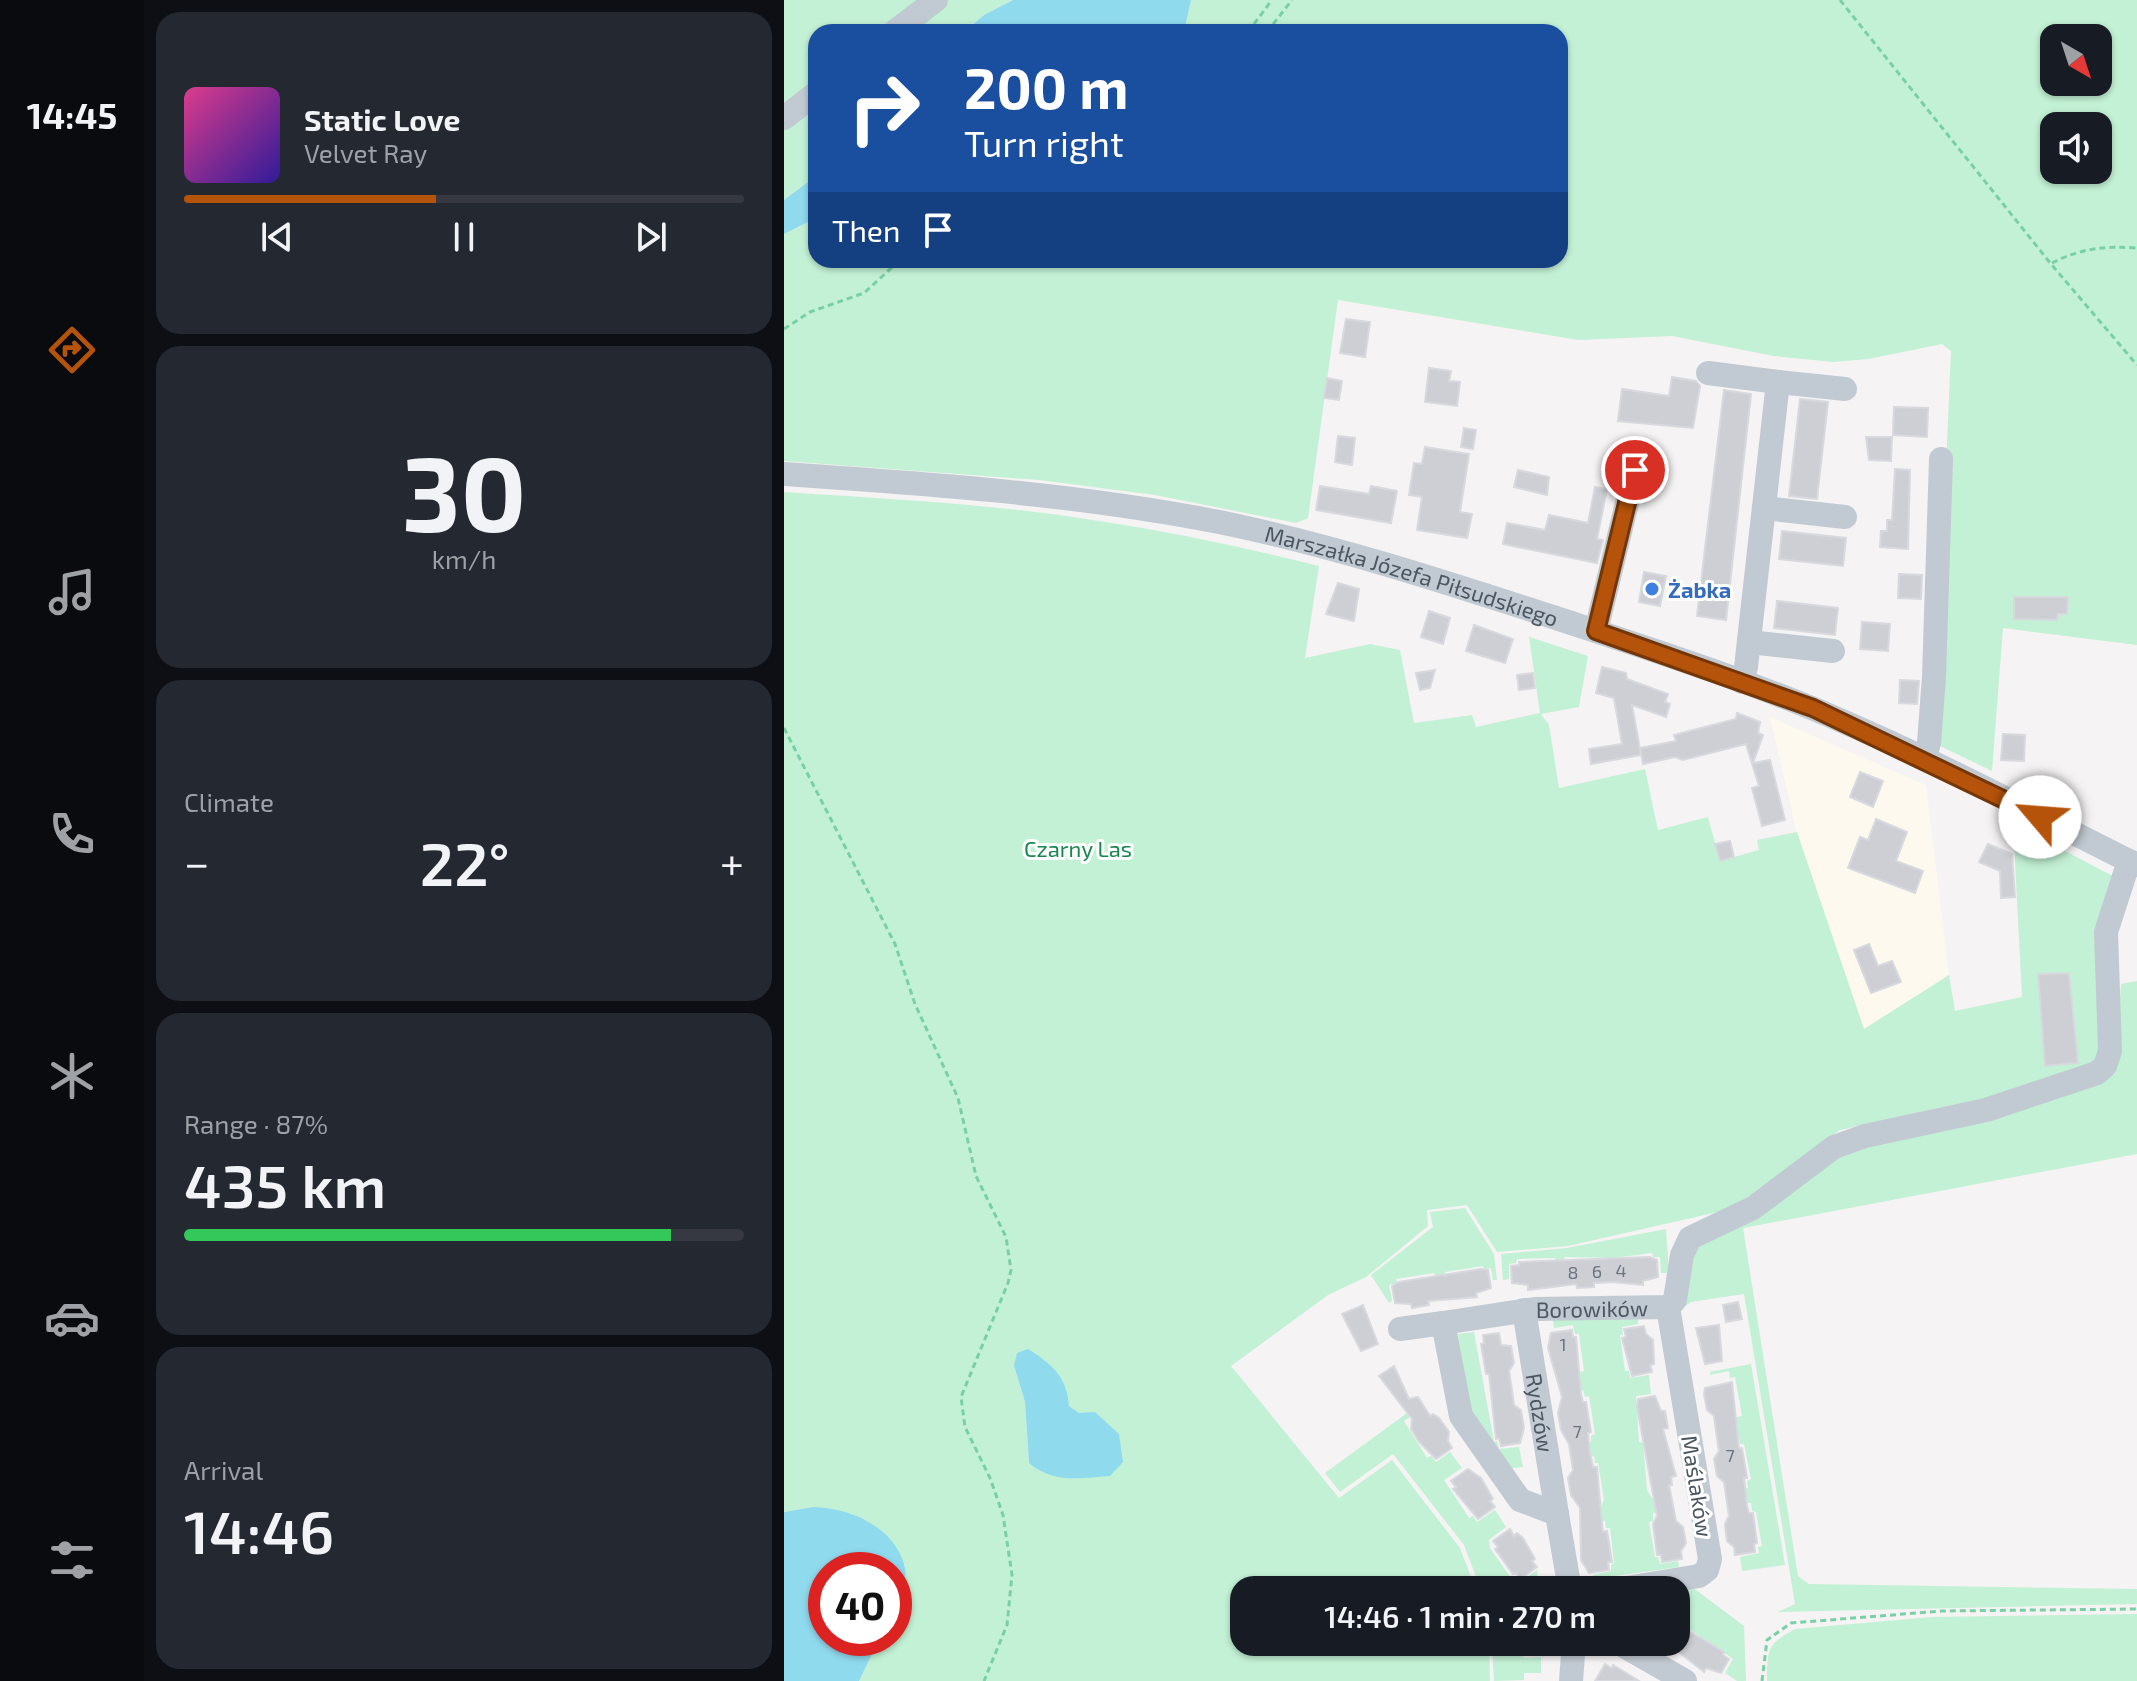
<!DOCTYPE html>
<html lang="en">
<head>
<meta charset="utf-8">
<style>
  body { margin:0; font-family:"Exo 2",sans-serif; background:#242831; color:#f1f3f6; height:100vh; display:flex; flex-direction:column; font-size:30px; white-space:nowrap }
  * { box-sizing:border-box; margin:0 }
  p { font-size:26px; color:#9ea1a6 }
  .icon { flex:none; width:44px; height:44px; fill:none; stroke:currentColor; stroke-width:2; stroke-linecap:round; stroke-linejoin:round }
  .map { position:relative; flex:1; overflow:hidden }
  .panel { display:flex; flex-direction:column; gap:12px; padding:12px; background:#0d0f14; width:640px }
  .panel>* { flex:none }
  .banner { position:absolute; left:24px; top:24px; width:760px; height:244px; border-radius:24px; box-shadow:0 2px 6px #0004; background:#1a4fa0; color:#fff; overflow:hidden }
  .needle { width:52px; rotate:141deg }
  .fabs { position:absolute; left:1256px; top:24px; display:grid; gap:16px }
  .fabs a { display:grid; place-items:center; width:72px; height:72px; border-radius:16px; background:#171b24; box-shadow:0 2px 6px #0004; font-size:40px }
  .speed { position:absolute; left:24px; top:1552px; display:flex; gap:16px; font-size:40px; font-weight:700; text-align:center }
  .speed>* { display:grid; place-content:center; width:104px; height:104px; border-radius:50%; background:#171b24; box-shadow:0 2px 6px #0004; line-height:1 }
  .speed .limit { border:12px solid #d22; background:#fff; color:#111 }
  .pin { position:absolute; display:grid; place-items:center; width:68px; height:68px; color:#fff; margin:-34px; border:4px solid #fff; border-radius:50%; box-shadow:0 2px 8px #0007 }
  .me { position:absolute; width:88px; margin:-44px; rotate:297deg; stroke-linejoin:round; filter:drop-shadow(0 0 6px #0008) }
  .turn { display:flex; align-items:center; gap:28px; height:168px; padding:0 24px; font-size:36px }
  .turn .icon { width:104px; height:104px; stroke-width:2.5 }
  .turn b { display:block; font-size:56px; line-height:68px }
  .then { display:flex; align-items:center; height:76px; padding:0 24px; background:#0003; gap:16px; font-size:30px }
  .big { font-size:60px; font-weight:600; line-height:1.1 }
  .panel .tile { flex:1; display:flex; flex-direction:column; justify-content:center; gap:12px; min-width:0; padding:0 28px; border-radius:24px; background:#242831 }
  .panel .dial { align-items:center; gap:0 }
  .dial b { font-size:104px; line-height:1 }
  .song { display:flex; align-items:center; gap:24px }
  .cover { width:96px; height:96px; border-radius:12px; background:linear-gradient(135deg,hsl(330 70% 55%),hsl(250 70% 35%)) }
  .played { height:8px; border-radius:4px; background:linear-gradient(90deg,#b45309 45%,#363941 45%) }
  .keys { display:flex; justify-content:space-around; direction:ltr }
  .heat { display:flex; justify-content:space-between; align-items:center; font-size:44px; direction:ltr }
  .charge { height:12px; border-radius:6px; background:linear-gradient(90deg,#34c759 87%,#363941 0) }
  .trip { position:absolute; left:446px; top:1576px; width:460px; height:80px; border-radius:24px; background:#171b24; box-shadow:0 2px 6px #0004; font-weight:600; line-height:80px; text-align:center }
  main { display:flex; flex:1; min-height:0 }
  .menu { display:flex; flex-direction:column; width:144px; justify-content:space-around; align-items:center; background:#090b0e; color:#9ea1a6 }
  .menu .icon { width:56px; height:56px }
  .menu .selected { color:#b45309 }
  .menu b { font-size:36px; color:#f1f3f6 }
  .map>svg:first-child { display:block }
</style>
</head>
<body>
<main>
<nav class="menu">
<b>14:45</b>
<svg class="icon selected" aria-label="directions" viewBox="0 0 24 24"><path d="M12 3l9 9-9 9-9-9zM9 14v-3h6M13 9l2 2-2 2"/></svg>
<svg class="icon" aria-label="music" viewBox="0 0 24 24"><path d="M9 18V5l10-2v13"/><circle cx="6" cy="18" r="3"/><circle cx="16" cy="16" r="3"/></svg>
<svg class="icon" aria-label="phone" viewBox="0 0 24 24"><path d="M5 4h4l2 5-3 2q2 4 5 5l2-3 5 2v4C11 20 4 13 5 4z"/></svg>
<svg class="icon" aria-label="climate" viewBox="0 0 24 24"><path d="M12 3v18M4 7l16 10M4 17L20 7"/></svg>
<svg class="icon" aria-label="car" viewBox="0 0 24 24"><path d="M5 17H2v-5l4-1 3-4h7l3 4 3 1v5h-3M9 17h6M6 11h13"/><circle cx="7" cy="17" r="2"/><circle cx="17" cy="17" r="2"/></svg>
<svg class="icon" aria-label="filters" viewBox="0 0 24 24"><path d="M4 7h16M4 17h16"/><circle cx="9" cy="7" r="2"/><circle cx="15" cy="17" r="2"/></svg>
</nav>
<section class="panel">
<div class="tile">
<div class="song"><i class="cover"></i><div><b>Static Love</b><p>Velvet Ray</p></div></div>
<div class="played"></div>
<div class="keys"><svg class="icon" aria-label="previous" viewBox="0 0 24 24"><path d="M18 5L8 12l10 7zM5 5v14"/></svg><svg class="icon" aria-label="pause" viewBox="0 0 24 24"><path d="M8 5v14M16 5v14"/></svg><svg class="icon" aria-label="next" viewBox="0 0 24 24"><path d="M6 5l10 7-10 7zM19 5v14"/></svg></div>
</div>
<div class="tile dial"><b>30</b><p>km/h</p></div>
<div class="tile"><p>Climate</p>
<div class="heat"><a>−</a><b class="big">22°</b><a>+</a></div>
</div>
<div class="tile"><p>Range · 87%</p><b class="big">435 km</b><div class="charge"></div></div>
<div class="tile"><p>Arrival</p><b class="big">14:46</b></div>
</section>
<div class="map">
<svg width="1353" height="1681" viewBox="0 0 1353 1681">
  <rect width="100%" height="100%" fill="#f5f3f3"/>
  <path fill="#fdf9ef" d="M986 717 1142 785 1165 975 1080 1029 1013 834Z"/>
  <g fill="#c3f1d5" fill-rule="evenodd">
    <path d="M0 0H229L200 15 180 32H32V176L0 200Z"/>
    <path d="M407 0H1353V645L1219 628 1208 771 1150 743 1167 351 1158 344 1084 359 1049 362 990 356 888 336 794 340 554 300 524 518 512 523 371 495 255 480 0 461V234L32 218V260H776V32H400ZM1270 38H1314V82H1270ZM1270 126H1314V170H1270Z"/>
    <path d="M0 492C105 499 211 504 315 521 389 532 462 548 535 566L521 658 586 644 616 650 630 723 688 715 692 727 756 713 745 637 804 656 795 707 757 714 765 725 775 788 861 769 874 830 924 817 936 861 975 850 973 840 1013 832 1080 1029 1165 975 1171 1011 1238 997 1229 824 1329 876 1314 927 1318 1055 1311 1065 1242 1089 1056 1130 947 1209 784 1246 713 1252 683 1205 643 1210 644 1226 582 1277 544 1295 447 1366 555 1498 608 1460 676 1548 692 1590H460V1642H705L706 1681H75L96 1638H110C110 1613 118 1591 121 1565L29 1507 0 1512ZM230 1367 295 1413 245 1463 241 1402Z"/>
    <path d="M1353 981V1154L959 1228 1014 1576 1025 1584 1353 1589V1604L994 1612 1011 1604 960 1294 907 1302 896 1310 905 1252 1060 1149 1202 1116 1331 1074 1337 984Z"/>
    <path d="M681 1208 710 1254 713 1280H709L707 1268 700 1269 699 1266 661 1272 660 1275 652 1276 650 1273 612 1279 613 1283 605 1285 608 1301 605 1303 587 1275 649 1227 646 1212Z"/>
    <path d="M882 1229 885 1273H877L876 1257H869L868 1253 829 1258 781 1257 779 1261H772L771 1258 733 1259 732 1263 725 1264V1279L719 1280 717 1254 783 1248Z"/>
    <path d="M854 1317V1324L838 1327 839 1335H836L841 1371H845L846 1378 865 1375 867 1394 852 1396 855 1442 859 1443 863 1490 868 1498 884 1496 887 1510 869 1513V1521L865 1522 871 1557H874L876 1564 894 1561 895 1567 830 1576 810 1583 809 1575 827 1571V1565L830 1563 826 1528H822L821 1521 803 1523 800 1509 817 1507 820 1499 814 1463H811L810 1456 792 1458 790 1445 807 1442V1436L811 1434 805 1396 801 1397 799 1390 781 1393 779 1381 796 1378V1372L800 1371 795 1334H791L789 1325 770 1328 769 1320Z"/>
    <path d="M690 1332 710 1442 713 1441 715 1449 735 1447 739 1467 722 1469 683 1411 674 1334Z"/>
    <path d="M967 1364 1001 1565 958 1571 956 1557 975 1553 974 1547 978 1546 972 1512 968 1511 967 1503 947 1505 945 1492 964 1488 963 1481 967 1479 960 1444H956L955 1437 936 1440 934 1426 953 1422V1417L958 1416 951 1377 946 1378 945 1371 926 1375V1372Z"/>
    <path d="M634 1405 637 1409 620 1421 643 1458 647 1456 652 1462 666 1452 678 1468 660 1480 685 1518 689 1516 693 1522 711 1510 722 1527 705 1540 706 1548 727 1578 731 1576 736 1582 753 1570 755 1590H697L680 1545 609 1454 556 1492 541 1473Z"/>
    <path d="M908 1587 960 1626 962 1681H953L941 1673 949 1659 904 1628 898 1616 892 1613V1590Z"/>
    <path d="M1353 1614V1681H983C983 1650 983 1644 1011 1629L1148 1617Z"/>
    <path d="M708 1642H734L740 1658 757 1657V1673H740V1680L710 1681Z"/>
  </g>
  <g fill="#90daee">
    <path d="M229 0H407L400 32H180L200 15Z"/>
    <path d="M32 176V218L0 234V200Z"/>
    <path d="M244 1349C268 1364 283 1377 285 1406L295 1413 311 1412 335 1434 339 1462 326 1476C296 1478 270 1484 245 1463L241 1402 230 1366 233 1353Z"/>
    <path d="M29 1507C65 1508 108 1525 120 1564 125 1578 116 1600 110 1613V1570H42V1638H96L75 1681H0V1512Z"/>
  </g>
  <g fill="#cdcfd5" stroke="#d7d9de" stroke-width="2">
    <path d="M562 319 586 322 581 357 556 353Z"/>
    <path d="M645 368 667 371 665 381 676 382 673 406 641 402Z"/>
    <path d="M888 377 912 381 916 386 909 428 834 421 838 389 885 396Z"/>
    <path d="M543 378 558 381 555 400 540 398Z"/>
    <path d="M940 390 967 394 942 620 913 616Z"/>
    <path d="M1016 399 1044 402 1033 499 1005 496Z"/>
    <path d="M1110 407 1144 408 1143 437 1109 435Z"/>
    <path d="M680 428 692 430 689 449 677 447Z"/>
    <path d="M554 436 571 438 568 465 551 462Z"/>
    <path d="M1082 437H1108L1107 461 1085 460Z"/>
    <path d="M641 447 685 454 676 512 688 514 683 538 633 530 638 497 625 495 630 463 638 464Z"/>
    <path d="M1111 469 1126 470 1124 549 1096 547 1097 531H1103V520H1108Z"/>
    <path d="M734 470 765 477 763 495 730 487Z"/>
    <path d="M536 486 585 494 587 486 613 491 607 523 532 510Z"/>
    <path d="M811 487 823 489 813 539 819 540 813 563 719 544 723 523 761 530 765 515 804 523Z"/>
    <path d="M998 531 1062 538 1059 566 995 559Z"/>
    <path d="M860 572 882 576 876 606 855 602Z"/>
    <path d="M1115 574 1138 575 1137 599 1114 598Z"/>
    <path d="M554 583 575 589 570 621 542 614Z"/>
    <path d="M1230 597H1284L1283 614H1274L1273 620 1230 619Z"/>
    <path d="M993 601 1054 608 1051 635 990 628Z"/>
    <path d="M645 611 666 618 659 644 637 637Z"/>
    <path d="M1078 622 1106 624 1104 651 1076 649Z"/>
    <path d="M690 625 729 639 721 663 682 651Z"/>
    <path d="M818 667 842 673 843 679 884 694 881 702 886 704 882 717 848 705 857 755 807 764 805 749 838 744 830 698 812 693Z"/>
    <path d="M651 670 646 688 636 690 632 673Z"/>
    <path d="M749 673 751 688 735 690 733 675Z"/>
    <path d="M1116 680 1135 681 1133 704 1115 703Z"/>
    <path d="M953 713 976 722 974 733 979 735 969 763 986 760 1001 820 978 826 968 788 975 786 962 744 899 760 891 757 859 764 856 748 892 741 890 735 952 719Z"/>
    <path d="M1219 734 1241 735 1240 761 1217 760Z"/>
    <path d="M1076 772 1099 781 1089 807 1066 797Z"/>
    <path d="M1092 819 1123 832 1112 861 1139 871 1131 893 1064 868 1076 837 1084 840Z"/>
    <path d="M946 841 950 857 936 861 931 844Z"/>
    <path d="M1204 844 1228 854 1231 897 1217 898 1216 871 1195 862Z"/>
    <path d="M1085 944 1094 966 1108 961 1117 982 1087 993 1070 950Z"/>
    <path d="M1285 973 1294 1063 1261 1066 1254 974Z"/>
    <path d="M866 1257 873 1260 874 1277 859 1281V1285L829 1282 810 1283V1287L793 1288 792 1284 744 1290V1285L728 1283 727 1266 735 1265V1262Z"/>
    <path d="M697 1269 704 1270 707 1288 692 1293 693 1297 644 1301 645 1305 628 1308 627 1304 611 1303 608 1286 615 1282Z"/>
    <path d="M954 1302 958 1319 942 1322 939 1305Z"/>
    <path d="M579 1305 594 1344 577 1351 558 1314Z"/>
    <path d="M935 1325 938 1361 921 1364 912 1328Z"/>
    <path d="M860 1326 862 1334 869 1340 870 1364 866 1365 868 1372 848 1376 838 1338 842 1337 840 1329Z"/>
    <path d="M788 1330 789 1337H792L797 1394 799 1402H802L807 1432 804 1433 806 1453 809 1467H813L818 1524 819 1532 823 1531 828 1562H824L825 1570 805 1573 797 1560 796 1508 787 1495 784 1478 789 1470 785 1444 777 1430 774 1413 778 1397 764 1348 767 1333Z"/>
    <path d="M715 1333 717 1345 727 1346 730 1363 725 1371 729 1397 730 1405 737 1410 740 1428 736 1443 717 1446 715 1438 712 1439 705 1374H702L697 1344 700 1343 699 1335Z"/>
    <path d="M610 1366 625 1399 634 1397 646 1416 649 1414 655 1418 665 1432 664 1441 668 1448 652 1459 635 1442 627 1429 628 1419 595 1376Z"/>
    <path d="M948 1382 955 1448H958L963 1478H960L963 1506 965 1513H969L973 1543 970 1544 971 1552 951 1555 950 1547 943 1541 941 1524 945 1516 940 1482 933 1476 930 1459 935 1451 931 1424 930 1416 923 1410 920 1394 921 1388Z"/>
    <path d="M871 1396 877 1411H881L884 1428 879 1429 892 1476 887 1477 888 1485H885L892 1521 899 1527 902 1543 897 1551 898 1559 878 1562 877 1555H873L869 1524 873 1516 853 1407 854 1399Z"/>
    <path d="M684 1469 697 1478 709 1499 706 1501 711 1507 694 1519 669 1489 672 1487 667 1481Z"/>
    <path d="M726 1529 730 1536 733 1533 739 1538 751 1559 748 1561 753 1567 736 1579 732 1573 729 1574 711 1549 714 1547 709 1541Z"/>
    <path d="M892 1623 940 1652 939 1655 945 1659 937 1673 922 1668 920 1672 892 1650Z"/>
    <path d="M821 1664 828 1668 829 1665 855 1681H811Z"/>
  </g>
  <g fill="none" stroke-linecap="round" stroke-linejoin="round">
    <g stroke="#7ad0a6" stroke-width="3" stroke-dasharray="6 4" stroke-linecap="butt">
      <path d="M1056 0 1267 264 1353 365"/>
      <path d="M464 32 488 0"/>
      <path d="M483 32 508 0"/>
      <path d="M1268 263C1297 248 1321 246 1353 248"/>
      <path d="M0 329 26 312 80 293 116 260"/>
      <path d="M0 728 111 944 131 1004 174 1098 192 1176 222 1237 227 1270 224 1283 177 1397 181 1427 206 1478 219 1515 228 1575 223 1625 200 1681"/>
      <path d="M978 1681 983 1640 1007 1623 1158 1611 1353 1609"/>
    </g>
    <g stroke="#c1cad2" stroke-width="24">
      <path d="M110 32 152 0"/>
      <path d="M0 118 32 93"/>
      <path d="M924 373 994 382 962 667 958 682"/>
      <path d="M994 382 1061 389"/>
      <path id="s1" d="M0 474C147 484 294 494 440 523 551 546 661 582 769 617 866 649 964 680 1058 721 1158 764 1255 816 1353 865"/>
      <path d="M980 508 1061 517"/>
      <path d="M812 631 851 470"/>
      <path d="M965 642 1049 651"/>
      <path d="M1140 759 1145 743 1150 677 1157 459"/>
      <path id="s2" d="M740 1310 773 1514"/>
      <path d="M616 1329 659 1323"/>
      <path id="s3" d="M786 1590 773 1514 736 1500 677 1416 659 1323 751 1309 884 1307 891 1300 898 1255 906 1238 969 1208 1050 1147 1081 1136 1202 1110 1313 1073 1321 1066 1326 1051 1322 932 1345 861"/>
      <path d="M830 1590 915 1576 923 1570 926 1559 884 1307"/>
      <path d="M833 1642 901 1681"/>
      <path d="M787 1681 790 1642"/>
    </g>
  </g>
  <g fill="none" stroke-linecap="round" stroke-linejoin="round">
    <g stroke="#753606" stroke-width="20">
      <path id="route" d="M851 470 812 631 1029 708 1256 817"/>
    </g>
    <use href="#route" stroke="#b45309" stroke-width="14"/>
  </g>
  <circle fill="#3f7fe0" stroke="#fff" stroke-width="3" cx="868" cy="589" r="8"/>
  <g text-anchor="middle" dominant-baseline="central" stroke-width="6" stroke-linejoin="round" paint-order="stroke">
    <g font-size="18" fill="#6b747e">
      <text x="837" y="1270">4</text>
      <text x="813" y="1271">6</text>
      <text x="789" y="1272">8</text>
      <text x="779" y="1344">1</text>
      <text x="793" y="1431">7</text>
      <text x="946" y="1455">7</text>
    </g>
    <g font-size="22" fill="#4a5661" stroke="#fff">
      <text stroke="none"><textPath href="#s1" startOffset="638">Marszałka Józefa Piłsudskiego</textPath></text>
      <text stroke="none"><textPath href="#s3" startOffset="464">Borowików</textPath></text>
      <text stroke="none"><textPath href="#s2" startOffset="104">Rydzów</textPath></text>
      <text transform="translate(914 1486) rotate(81)">Maślaków</text>
    </g>
    <g font-size="22" font-weight="bold" fill="#366cbe" stroke="#fff" text-anchor="start">
      <text x="884" y="589">Żabka</text>
    </g>
    <g font-size="22" fill="#17864f" stroke="#fff">
      <text x="294" y="848">Czarny Las</text>
    </g>
  </g>
</svg>
<div class="fabs">
<a><svg class="needle" viewBox="-14 -14 28 28"><path d="M0-13l5 13h-10z" fill="#e53935"/><path d="M0 13l5-13h-10z" fill="#9ea1a6"/></svg></a>
<a><svg class="icon" aria-label="sound" viewBox="0 0 24 24"><path d="M4 9h4l5-4v14l-5-4H4zM17 9q2 3 0 6"/></svg></a>
</div>
<div class="speed"><div class="limit">40</div></div>
<div class="pin" style="left:851px;top:470px;background:#d93025"><svg class="icon" aria-label="arrive" viewBox="0 0 24 24"><path d="M6 21V4h12l-3 4 3 4H6"/></svg></div>
<svg class="me" style="left:1256px;top:817px" viewBox="-20 -20 40 40"><circle r="19" fill="#fff"/><path d="M0-13L10 11 0 6-10 11z" fill="#b45309"/></svg>
<div class="trip">14:46 · 1 min · 270 m</div>
<div class="banner">
<div class="turn"><svg class="icon" aria-label="right" viewBox="0 0 24 24"><path d="M7 20v-9h11M14 6l5 5-5 5"/></svg><div><b>200 m</b>Turn right</div></div>
<div class="then">Then<svg class="icon" aria-label="arrive" viewBox="0 0 24 24"><path d="M6 21V4h12l-3 4 3 4H6"/></svg></div>
</div>
</div>
</main>
</body>
</html>
